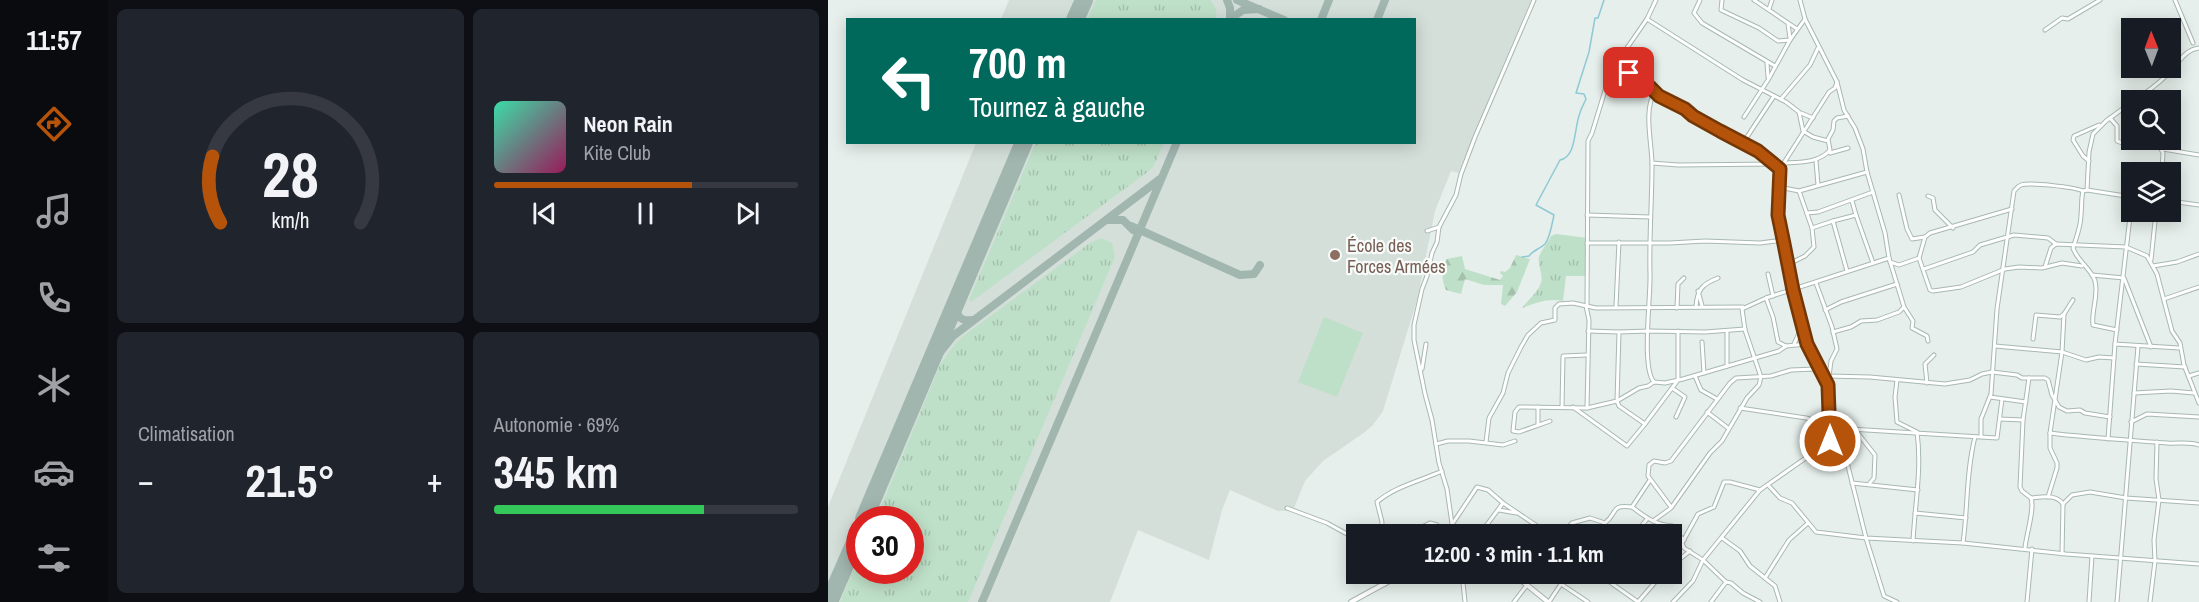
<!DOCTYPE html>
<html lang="fr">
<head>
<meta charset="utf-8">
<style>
  body { margin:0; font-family:"Archivo Narrow",sans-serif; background:#20242c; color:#f1f3f6; height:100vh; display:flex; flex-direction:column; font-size:22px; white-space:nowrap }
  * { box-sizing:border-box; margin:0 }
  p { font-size:20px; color:#9ea1a6 }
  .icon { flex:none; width:33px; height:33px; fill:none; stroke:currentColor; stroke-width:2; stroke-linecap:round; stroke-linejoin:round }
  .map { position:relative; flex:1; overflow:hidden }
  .side { display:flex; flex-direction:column; gap:9px; padding:9px; background:#0d0f14; width:720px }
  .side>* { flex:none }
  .banner { position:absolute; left:18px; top:18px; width:570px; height:126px; border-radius:0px; box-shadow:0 3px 15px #0003; background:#00695c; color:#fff; overflow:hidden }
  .needle { width:39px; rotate:359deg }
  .controls { position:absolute; left:1293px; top:18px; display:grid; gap:12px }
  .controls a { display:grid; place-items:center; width:60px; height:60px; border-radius:0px; background:#171b24; box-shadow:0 3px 15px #0003; font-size:30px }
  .speed { position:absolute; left:18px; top:506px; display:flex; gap:12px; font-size:30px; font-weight:700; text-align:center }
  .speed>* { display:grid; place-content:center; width:78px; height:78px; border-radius:50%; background:#171b24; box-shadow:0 3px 15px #0003; line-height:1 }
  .speed .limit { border:9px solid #d22; background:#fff; color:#111 }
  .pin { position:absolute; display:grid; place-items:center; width:51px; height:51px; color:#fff; margin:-26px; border-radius:12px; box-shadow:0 3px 9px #0006 }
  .me { position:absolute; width:66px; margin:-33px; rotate:0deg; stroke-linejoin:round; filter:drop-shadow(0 0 4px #0008) }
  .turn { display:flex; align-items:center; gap:21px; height:126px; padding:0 24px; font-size:27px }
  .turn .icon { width:78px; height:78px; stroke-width:2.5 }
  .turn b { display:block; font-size:42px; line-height:51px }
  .big { font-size:45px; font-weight:700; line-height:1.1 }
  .side .widget { flex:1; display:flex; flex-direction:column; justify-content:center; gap:9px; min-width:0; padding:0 21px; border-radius:9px; background:#20242c }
  .side .dial { align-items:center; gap:0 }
  .dial svg { height:156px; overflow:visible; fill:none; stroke:#363941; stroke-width:7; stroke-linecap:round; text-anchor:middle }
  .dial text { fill:#f1f3f6; stroke:none }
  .song { display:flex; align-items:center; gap:18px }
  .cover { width:72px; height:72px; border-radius:9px; background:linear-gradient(135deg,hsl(160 70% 55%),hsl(330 70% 35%)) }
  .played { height:6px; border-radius:3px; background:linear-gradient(90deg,#b45309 65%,#363941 65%) }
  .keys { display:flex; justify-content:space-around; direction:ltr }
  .heat { display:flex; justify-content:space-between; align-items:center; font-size:33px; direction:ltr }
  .charge { height:9px; border-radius:4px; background:linear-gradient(90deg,#34c759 69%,#363941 0) }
  .side .tiles { flex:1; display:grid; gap:9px; grid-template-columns:repeat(2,1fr) }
  .trip { position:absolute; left:518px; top:524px; width:336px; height:60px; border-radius:0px; background:#171b24; box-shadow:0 3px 15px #0003; font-weight:700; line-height:60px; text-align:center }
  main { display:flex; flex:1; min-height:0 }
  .tabs { display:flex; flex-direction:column; width:108px; justify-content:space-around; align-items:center; background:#090b0e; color:#9ea1a6 }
  .tabs .icon { width:42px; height:42px }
  .tabs .on { color:#b45309 }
  .tabs b { font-size:27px; color:#f1f3f6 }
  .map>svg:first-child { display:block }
</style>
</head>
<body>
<main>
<nav class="tabs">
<b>11:57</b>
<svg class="icon on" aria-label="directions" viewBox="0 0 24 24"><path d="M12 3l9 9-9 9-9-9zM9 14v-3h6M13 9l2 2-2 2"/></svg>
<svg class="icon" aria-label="music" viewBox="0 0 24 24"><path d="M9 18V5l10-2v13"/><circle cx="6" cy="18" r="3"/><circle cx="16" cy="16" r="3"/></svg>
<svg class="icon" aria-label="phone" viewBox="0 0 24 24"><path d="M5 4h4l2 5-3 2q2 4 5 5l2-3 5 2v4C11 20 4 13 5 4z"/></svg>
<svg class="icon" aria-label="climate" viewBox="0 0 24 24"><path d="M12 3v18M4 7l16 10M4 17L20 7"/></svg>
<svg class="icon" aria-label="car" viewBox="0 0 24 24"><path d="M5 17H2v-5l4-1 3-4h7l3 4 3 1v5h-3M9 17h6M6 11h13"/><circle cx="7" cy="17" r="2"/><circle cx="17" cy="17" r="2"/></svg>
<svg class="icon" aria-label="filters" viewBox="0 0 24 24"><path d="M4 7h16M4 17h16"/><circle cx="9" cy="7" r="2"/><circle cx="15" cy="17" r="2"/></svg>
</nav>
<section class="side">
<div class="tiles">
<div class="widget dial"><svg viewBox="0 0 100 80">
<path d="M14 69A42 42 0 1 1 86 69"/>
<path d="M14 69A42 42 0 0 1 10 35" stroke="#b45309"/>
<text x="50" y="56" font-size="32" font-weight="700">28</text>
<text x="50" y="72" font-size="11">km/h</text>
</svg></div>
<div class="widget">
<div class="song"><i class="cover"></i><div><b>Neon Rain</b><p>Kite Club</p></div></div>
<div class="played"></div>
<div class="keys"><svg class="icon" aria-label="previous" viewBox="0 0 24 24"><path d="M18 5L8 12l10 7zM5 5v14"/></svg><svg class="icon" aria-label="pause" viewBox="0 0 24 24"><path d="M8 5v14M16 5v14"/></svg><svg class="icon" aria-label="next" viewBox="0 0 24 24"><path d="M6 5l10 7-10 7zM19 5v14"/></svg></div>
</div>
<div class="widget"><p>Climatisation</p>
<div class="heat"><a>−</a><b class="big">21.5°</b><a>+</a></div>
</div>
<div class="widget"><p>Autonomie · 69%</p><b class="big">345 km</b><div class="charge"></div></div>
</div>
</section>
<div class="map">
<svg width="1371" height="602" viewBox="0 0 1371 602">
  <defs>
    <pattern id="grass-tufts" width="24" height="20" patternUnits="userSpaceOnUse" patternTransform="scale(1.5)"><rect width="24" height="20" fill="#bfe0c8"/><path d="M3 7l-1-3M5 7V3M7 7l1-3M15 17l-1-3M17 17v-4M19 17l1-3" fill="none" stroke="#a4c1ad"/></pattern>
    <pattern id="forest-firs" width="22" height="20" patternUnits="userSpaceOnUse" patternTransform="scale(1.5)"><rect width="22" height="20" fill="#bfe0c8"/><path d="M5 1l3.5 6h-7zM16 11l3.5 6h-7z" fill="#a4c1ad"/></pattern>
  </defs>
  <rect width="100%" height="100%" fill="#e6efeb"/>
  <path fill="#d4dfda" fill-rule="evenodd" d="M181 0H703L630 173 623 171 607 211 589 300 555 411 545 425 537 432 495 461 477 481 466 508 460 511H450L402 490 394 510 381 560 310 530 282 602H0V507L148 143 586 142V20L173 19ZM32 519H82V570H32Z"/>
  <g fill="url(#grass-tufts)">
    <path d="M268 0H382C387 6 390 12 388 20L260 19Z"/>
    <path d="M208 142 336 143 325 167 321 171 143 302 141 300Z"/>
    <path d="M728 234 759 238V276H738L735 301C720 298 708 303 694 308 699 301 709 293 712 285 717 275 709 267 711 257 713 250 720 243 723 236Z"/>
    <path d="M273 238 284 243 287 257 140 602H12L31 557 32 570H82V519H48L112 365 126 345 134 337 263 242Z"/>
  </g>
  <path fill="url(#forest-firs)" d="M688 255 702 259 689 292 677 306 673 304 675 285H656L637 279 633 294 618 290C613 279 613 269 619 259L634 256 637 269 672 280 675 276 672 273 673 271 677 272 682 268Z"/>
  <path fill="#bfe0c8" d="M496 317 535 333 509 397 470 382Z"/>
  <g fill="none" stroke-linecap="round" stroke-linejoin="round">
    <path stroke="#8ec9d4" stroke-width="1.5" d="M694 257 701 256C705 250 712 249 717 244 722 238 724 224 726 215L708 205 732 160C749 157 746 126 752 113 753 108 756 104 758 99L756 94 748 93 761 52 767 18H770L776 0"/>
    <g stroke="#a2b6b0" stroke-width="8">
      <path d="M399 0 402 8V19L415 10 431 9"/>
      <path d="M409 0 456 20"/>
      <path d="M493 20 501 0"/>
      <path d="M549 20 557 0"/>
      <path d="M280 220H295L305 230"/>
      <path d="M303 226 412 275 426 274 432 265"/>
      <path d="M128 302C128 313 130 322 144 320"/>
      <path d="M100 372 110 355 125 336 332 179"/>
      <path d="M154 602 349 142"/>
    </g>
    <g stroke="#a2b6b0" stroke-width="18">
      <path d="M247 20 256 0"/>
      <path d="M36 519 196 142"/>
      <path d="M1 602 32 531"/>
    </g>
    <g stroke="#a8b8b2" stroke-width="5">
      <g id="minor">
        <path d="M872 0 866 13 874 23 947 66"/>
        <path d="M894 0 893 10 931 28 950 41 962 40"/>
        <path d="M926 0 969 29"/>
        <path d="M972 0 977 19 1009 82 1016 110 1027 128 1035 149 1039 172 1057 233 1061 258 1076 307 1085 321 1084 328 1099 336 1100 341"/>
        <path d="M1347 0 1365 43"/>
        <path d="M941 9 944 0"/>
        <path d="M819 19 915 80 958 102 971 112 975 131 985 137 1000 141"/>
        <path d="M960 24 962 38"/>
        <path d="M1217 30 1234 18 1240 19 1272 0"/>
        <path d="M939 63 940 77"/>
        <path d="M788 64C803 74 817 86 832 96 843 104 855 107 865 116L930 151 952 169"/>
        <path d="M1009 82 1007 88 1001 92 952 169 950 215 965 290 979 344 1000 385 1002 441 1014 442 1038 538 1056 596 1069 602"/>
        <path d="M953 99 982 65 990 48"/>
        <path d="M1306 100C1318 93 1331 83 1341 73 1351 63 1356 50 1371 48"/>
        <path d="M973 113 985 118"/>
        <path d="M916 117 940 80 962 40 977 19"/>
        <path d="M1282 118 1289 126V141L1302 146H1330L1335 149 1371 155"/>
        <path d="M915 143 946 96"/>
        <path d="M1333 149 1335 153 1334 172"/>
        <path d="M1002 153 1020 148"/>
        <path d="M988 161 990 185"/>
        <path d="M1261 161 1255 156 1245 140 1246 136 1271 125"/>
        <path d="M824 163 850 165 948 164"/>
        <path d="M956 163C972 162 991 163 1002 150L1000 139 1005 130 1006 121 1009 118 1020 116"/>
        <path d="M951 187 971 191"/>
        <path d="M1259 190 1304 197"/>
        <path d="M1071 195 1079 229 1084 239 1097 237 1102 233 1184 209"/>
        <path d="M1100 196 1105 198 1107 210 1125 228"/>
        <path d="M1024 201 1028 215"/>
        <path d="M1342 201 1371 205"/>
        <path d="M979 213 990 212 1045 192"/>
        <path d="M759 215 822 217"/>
        <path d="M1005 221 1028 215 1045 263"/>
        <path d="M984 228 1005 221 1019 271"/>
        <path d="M599 231 611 227"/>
        <path d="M759 243H842L877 241 932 243 955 240"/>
        <path d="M1091 258 1102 290 1105 291 1133 287 1177 269 1191 267 1214 268 1234 263 1254 266"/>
        <path d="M1323 260 1328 212"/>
        <path d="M1062 262 1071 265 1091 258 1097 237"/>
        <path d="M961 264 977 256 986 247 984 228 971 191 1039 172"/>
        <path d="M1325 266 1349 262 1371 254"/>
        <path d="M1217 267 1223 248 1228 244 1298 247 1319 256 1329 274 1344 331 1352 343 1356 365 1371 403"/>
        <path d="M1096 269 1145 252 1152 245 1186 235 1220 238 1228 244"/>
        <path d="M940 274 945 296"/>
        <path d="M1264 275 1296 278 1323 347"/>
        <path d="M988 283 1004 327 1009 349 1003 361 1000 384"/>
        <path d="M870 291 874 306"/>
        <path d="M938 298 945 317 950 342 958 346 979 344"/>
        <path d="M1336 299 1371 287"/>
        <path d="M759 306 760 141 764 133 783 71 819 19 828 0"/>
        <path d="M788 306 791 242"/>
        <path d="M868 307C869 290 874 284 890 278"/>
        <path d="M849 308 850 284 856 278"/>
        <path d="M997 310 1013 302 1069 284"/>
        <path d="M1289 330 1265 325C1263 311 1271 295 1267 281 1263 268 1249 261 1245 248 1248 238 1253 227 1253 215 1254 207 1253 199 1255 191L1259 190 1261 152 1265 134 1278 121 1304 102"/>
        <path d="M760 331 791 332"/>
        <path d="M850 331V380L817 424 791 406 789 401 811 388 820 386 826 382 837 383 855 379 951 351 958 346"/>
        <path d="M899 332V366"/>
        <path d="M1005 332 1023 327 1033 321 1049 320 1071 312 1076 307"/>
        <path d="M1205 339 1208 315 1232 317 1236 314"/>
        <path d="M874 342 876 373"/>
        <path d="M966 344 975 325"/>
        <path d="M1287 344 1351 348"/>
        <path d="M1167 346 1234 352 1258 360 1271 357 1286 358"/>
        <path d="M1308 364 1357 367"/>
        <path d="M594 369 598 344"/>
        <path d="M867 376 873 390 889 399"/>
        <path d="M1000 376 1042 377 1117 384 1142 380 1154 374 1164 372 1189 375 1194 378H1217L1220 380 1224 395 1231 407 1239 411 1252 410 1257 413 1282 417"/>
        <path d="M1361 376 1371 373"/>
        <path d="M1069 380 1067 397 1069 422 1089 432C1094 468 1087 504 1085 541"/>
        <path d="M826 382C813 368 823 296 822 274 821 237 824 201 824 164 824 144 815 109 827 92"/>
        <path d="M1099 383 1097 364 1106 355"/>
        <path d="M844 388 857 397 848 417"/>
        <path d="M1306 393 1343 391 1366 393"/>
        <path d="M1162 397 1198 402"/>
        <path d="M710 407V425"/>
        <path d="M734 407 735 356 759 355"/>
        <path d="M745 407 799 446 817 424"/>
        <path d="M759 408 789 401 791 332 821 331 877 332 917 329"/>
        <path d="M912 408 978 418 1002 425"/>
        <path d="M879 412 900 428"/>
        <path d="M1172 419 1195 420"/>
        <path d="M722 421 691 432 685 431 687 412 691 407 759 408 761 320 758 306"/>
        <path d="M1303 422 1319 414 1371 417"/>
        <path d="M1002 431 1022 429 1169 438 1174 399"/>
        <path d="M1028 431 1047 455 1046 478 1041 484"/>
        <path d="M1222 433C1261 438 1300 440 1339 443 1350 444 1360 441 1371 445"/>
        <path d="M1153 436V419L1163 394 1169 309 1186 191C1188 189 1190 186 1193 185 1201 182 1246 187 1255 191"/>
        <path d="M1280 439 1287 344 1304 200"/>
        <path d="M658 442 661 418 675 393 680 373 693 347 700 335 713 323 727 320V308L731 304 745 303 768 308 915 307"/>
        <path d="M608 444 620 441H641L675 445 687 441"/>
        <path d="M1024 483 1090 490"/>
        <path d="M940 485 952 498 964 503 988 532 1038 538 1135 543 1238 554 1371 564"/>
        <path d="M932 490 902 482H896L886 507 870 514 854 543 856 548 875 560 898 582 903 583 915 593 932 602"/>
        <path d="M1220 497 1229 468V463L1222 448V433L1234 352 1236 314 1245 300"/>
        <path d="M1203 498C1215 497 1228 494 1235 504L1234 554"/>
        <path d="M1235 504 1244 495 1262 492 1298 498 1371 503"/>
        <path d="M804 507C817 517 828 525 845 526L848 533 856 540"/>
        <path d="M843 507 820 476 821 465 826 461 837 463 843 461 902 383 908 378 943 376 963 370 988 369 992 371"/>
        <path d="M459 508 499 523 528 539"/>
        <path d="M671 510 688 513"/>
        <path d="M1087 513 1138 518"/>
        <path d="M825 521 843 508 882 453 894 441 919 398 931 385 933 377 917 330 914 309 938 298 1061 258"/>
        <path d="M625 523 649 487 660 490 675 503 721 534"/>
        <path d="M553 534 554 522 549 502C568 486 592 481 614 471"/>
        <path d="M580 534 602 523 609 525 611 534"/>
        <path d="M629 534 628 529 624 524 619 489 611 463 604 420 597 394 586 340V325L594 289 599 276 604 253 609 242 611 227 628 195 633 174 647 137 706 0"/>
        <path d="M652 534 675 503"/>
        <path d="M734 534 744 523 762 518 777 523C790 513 782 504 804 507L822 480"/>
        <path d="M772 534 773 531"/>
        <path d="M807 534 819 519"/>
        <path d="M894 538 912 551 922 566 947 586 952 602"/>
        <path d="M1135 543C1140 507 1138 472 1147 437"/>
        <path d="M1197 548C1198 535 1207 509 1203 498L1194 491 1192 487 1195 420 1201 378"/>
        <path d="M843 566 862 551"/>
        <path d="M551 573 557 584"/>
        <path d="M634 573 637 602"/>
        <path d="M769 573 810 602 835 573"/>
        <path d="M937 578 961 540 979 524"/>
        <path d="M734 579 740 580 747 573"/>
        <path d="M778 580 782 573"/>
        <path d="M733 584 760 602"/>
        <path d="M686 602 699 585"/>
        <path d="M721 602 733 584 734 573"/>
        <path d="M845 602 865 581 875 560 932 490 1002 441"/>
        <path d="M883 602 898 582"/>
        <path d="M1199 602 1204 549"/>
        <path d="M1261 602 1264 556"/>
        <path d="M1289 602 1310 346"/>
        <path d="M1322 602 1327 561 1326 540 1331 500 1328 479 1329 442"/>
      </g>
    </g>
    <g stroke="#a8b8b2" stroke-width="6">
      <g id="tertiary">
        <path d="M684 573 720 602"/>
        <path d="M523 602 576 573"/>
      </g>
    </g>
    <use href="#minor" stroke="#fff" stroke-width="3"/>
    <use href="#tertiary" stroke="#fff" stroke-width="4"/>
  </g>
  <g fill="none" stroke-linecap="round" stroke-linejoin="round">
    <g stroke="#753606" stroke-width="15">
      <path id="route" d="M801 73 822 87 831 96 857 109 865 116 892 131 930 151 952 169 950 215 956 244 965 290 979 344 1000 385 1002 441"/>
    </g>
    <use href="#route" stroke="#b45309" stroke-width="10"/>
  </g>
  <circle fill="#8d6e63" stroke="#f7fbf9" stroke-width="2" cx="507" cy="255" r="6"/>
  <g text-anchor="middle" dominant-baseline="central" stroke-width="4.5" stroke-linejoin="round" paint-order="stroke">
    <g font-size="18" fill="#785e54" stroke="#f7fbf9" text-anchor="start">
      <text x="519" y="245">École des<tspan x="519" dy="21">Forces Armées</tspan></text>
    </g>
  </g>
</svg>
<div class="controls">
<a><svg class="needle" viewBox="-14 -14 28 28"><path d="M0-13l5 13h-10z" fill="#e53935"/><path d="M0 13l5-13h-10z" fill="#9ea1a6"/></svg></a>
<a><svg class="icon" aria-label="search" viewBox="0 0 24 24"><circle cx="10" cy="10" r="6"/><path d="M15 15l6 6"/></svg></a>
<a><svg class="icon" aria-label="layers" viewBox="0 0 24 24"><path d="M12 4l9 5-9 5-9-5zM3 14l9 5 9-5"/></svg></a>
</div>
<div class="speed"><div class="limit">30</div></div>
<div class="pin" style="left:801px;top:73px;background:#d93025"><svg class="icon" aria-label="arrive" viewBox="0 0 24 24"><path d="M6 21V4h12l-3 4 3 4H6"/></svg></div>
<svg class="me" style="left:1002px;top:441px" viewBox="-20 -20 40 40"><circle r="17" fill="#b45309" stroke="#fff" stroke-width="3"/><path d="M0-11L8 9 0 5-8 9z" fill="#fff"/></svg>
<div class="trip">12:00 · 3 min · 1.1 km</div>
<div class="banner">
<div class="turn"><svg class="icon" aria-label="left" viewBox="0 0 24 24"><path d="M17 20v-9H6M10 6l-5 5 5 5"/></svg><div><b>700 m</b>Tournez à gauche</div></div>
</div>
</div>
</main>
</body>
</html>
